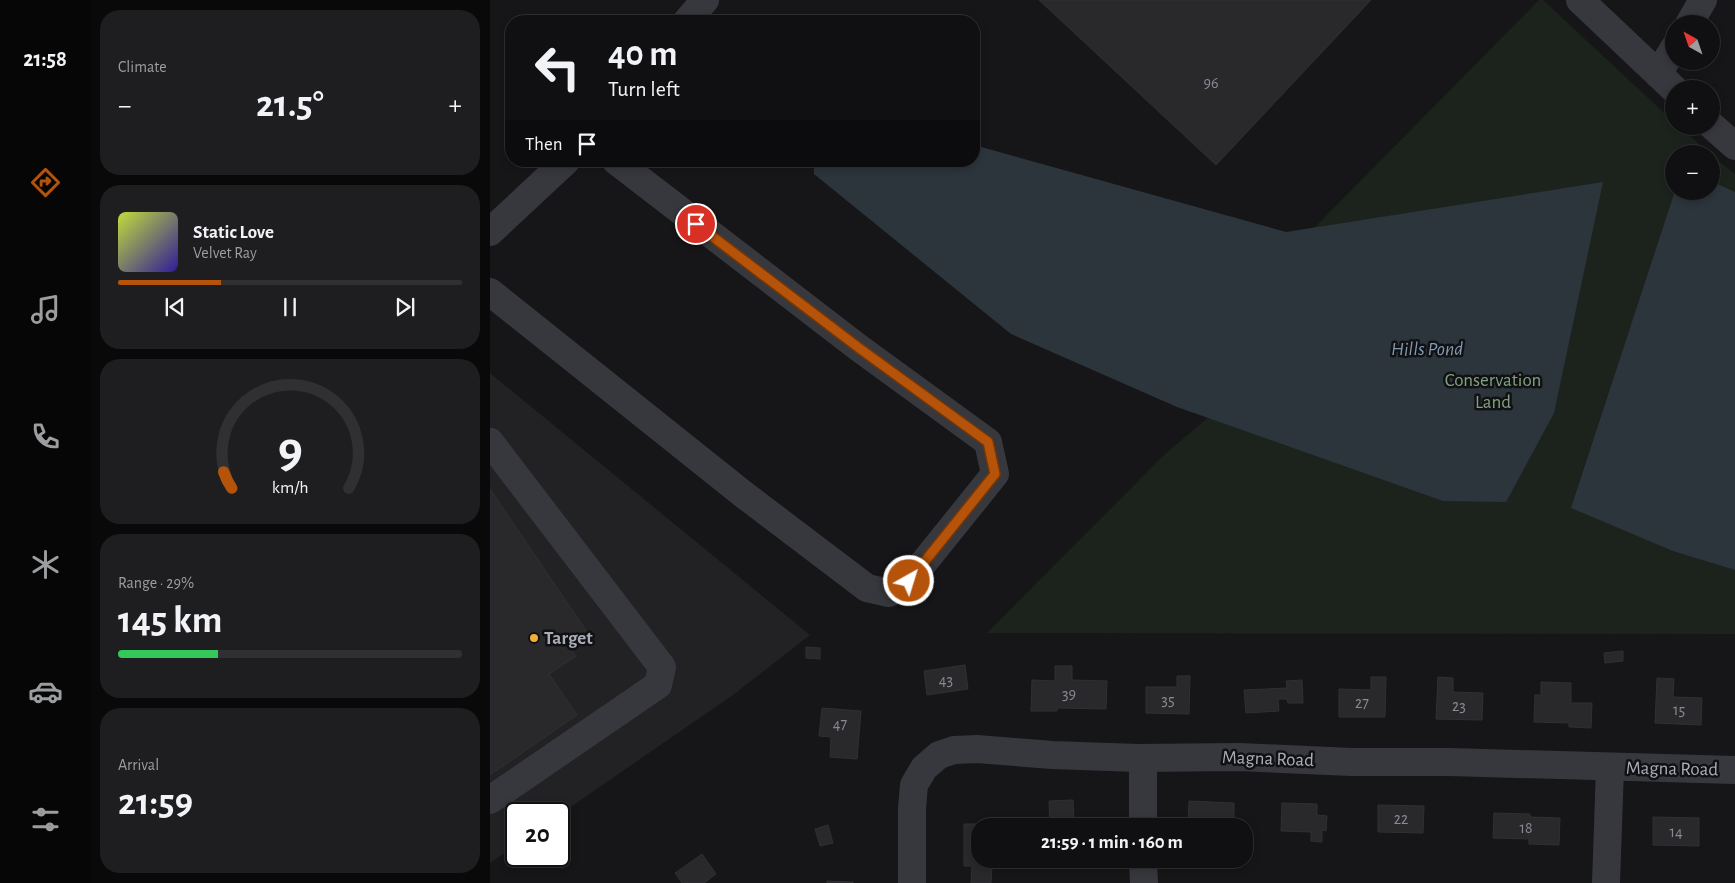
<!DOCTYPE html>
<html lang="en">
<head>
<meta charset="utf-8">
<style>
  body { margin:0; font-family:"Alegreya Sans",sans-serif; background:#1e1e20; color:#f1f3f6; height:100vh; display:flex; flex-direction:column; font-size:19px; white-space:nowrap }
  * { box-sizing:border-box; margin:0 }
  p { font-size:16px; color:#9c9d9f }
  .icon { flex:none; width:28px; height:28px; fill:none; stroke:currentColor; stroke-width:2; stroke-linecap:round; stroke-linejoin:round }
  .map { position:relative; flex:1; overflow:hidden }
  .drawer { display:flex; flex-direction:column; gap:10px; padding:10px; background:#09090a; width:400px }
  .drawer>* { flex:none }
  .top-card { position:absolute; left:15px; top:15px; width:475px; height:152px; border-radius:20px; box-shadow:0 2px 8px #0003,0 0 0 1px #303032; background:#101012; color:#f1f3f6; overflow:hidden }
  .needle { width:32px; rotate:320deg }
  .tools { position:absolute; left:1175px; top:15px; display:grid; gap:10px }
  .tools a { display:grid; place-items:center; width:55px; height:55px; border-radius:50%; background:#101012; box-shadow:0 2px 8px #0003,0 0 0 1px #303032; font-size:25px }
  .speed { position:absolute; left:15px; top:802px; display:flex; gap:10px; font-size:25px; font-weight:700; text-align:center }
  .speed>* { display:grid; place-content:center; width:65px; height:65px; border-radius:50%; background:#101012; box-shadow:0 2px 8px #0003,0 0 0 1px #303032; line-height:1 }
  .speed .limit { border:2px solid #111; border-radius:8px; background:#fff; color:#111 }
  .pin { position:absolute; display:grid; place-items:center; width:42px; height:42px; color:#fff; margin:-21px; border:2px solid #fff; border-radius:50%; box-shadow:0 1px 5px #0007 }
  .me { position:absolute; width:55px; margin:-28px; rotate:39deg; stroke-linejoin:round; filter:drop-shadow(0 0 4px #0008) }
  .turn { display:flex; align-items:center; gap:18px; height:105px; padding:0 20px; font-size:22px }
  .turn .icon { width:65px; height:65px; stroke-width:2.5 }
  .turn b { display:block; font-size:35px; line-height:42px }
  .then { display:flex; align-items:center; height:48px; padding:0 20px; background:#0003; gap:10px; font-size:19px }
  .big { font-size:38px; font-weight:700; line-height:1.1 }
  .drawer .widget { flex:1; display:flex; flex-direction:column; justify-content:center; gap:8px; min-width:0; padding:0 18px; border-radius:20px; background:#1e1e20 }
  .drawer .dial { align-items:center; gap:0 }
  .dial svg { height:130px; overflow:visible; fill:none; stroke:#303032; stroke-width:7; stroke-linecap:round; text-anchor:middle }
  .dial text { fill:#f1f3f6; stroke:none }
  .song { display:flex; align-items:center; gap:15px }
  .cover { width:60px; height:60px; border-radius:8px; background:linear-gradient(135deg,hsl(70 70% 55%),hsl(250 70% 35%)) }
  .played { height:5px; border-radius:2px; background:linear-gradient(90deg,#b45309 30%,#303032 30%) }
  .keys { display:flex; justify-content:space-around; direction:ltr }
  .heat { display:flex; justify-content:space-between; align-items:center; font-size:28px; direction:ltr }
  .charge { height:8px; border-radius:4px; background:linear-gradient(90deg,#34c759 29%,#303032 0) }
  .trip { position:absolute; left:481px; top:818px; width:282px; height:50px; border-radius:20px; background:#101012; box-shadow:0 2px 8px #0003,0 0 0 1px #303032; font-weight:700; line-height:50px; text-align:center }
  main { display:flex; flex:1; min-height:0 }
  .dock { display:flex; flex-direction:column; width:90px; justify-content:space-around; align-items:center; background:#060607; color:#9c9d9f }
  .dock .icon { width:35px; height:35px }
  .dock .on { color:#b45309 }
  .dock b { font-size:22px; color:#f1f3f6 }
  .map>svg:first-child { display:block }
</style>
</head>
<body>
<main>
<nav class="dock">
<b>21:58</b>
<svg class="icon on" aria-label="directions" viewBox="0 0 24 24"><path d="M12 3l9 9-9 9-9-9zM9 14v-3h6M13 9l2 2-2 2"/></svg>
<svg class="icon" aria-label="music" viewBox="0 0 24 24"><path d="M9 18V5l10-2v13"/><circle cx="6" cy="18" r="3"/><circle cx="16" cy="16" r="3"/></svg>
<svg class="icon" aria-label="phone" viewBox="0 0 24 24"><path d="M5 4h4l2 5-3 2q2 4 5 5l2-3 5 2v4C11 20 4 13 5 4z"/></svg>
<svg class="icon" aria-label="climate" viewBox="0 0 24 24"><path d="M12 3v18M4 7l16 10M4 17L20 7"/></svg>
<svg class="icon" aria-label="car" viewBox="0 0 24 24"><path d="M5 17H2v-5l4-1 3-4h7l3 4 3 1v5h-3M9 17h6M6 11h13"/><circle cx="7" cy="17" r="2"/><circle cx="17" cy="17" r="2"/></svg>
<svg class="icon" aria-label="filters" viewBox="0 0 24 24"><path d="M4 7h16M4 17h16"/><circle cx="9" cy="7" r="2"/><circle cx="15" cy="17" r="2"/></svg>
</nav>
<section class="drawer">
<div class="widget"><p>Climate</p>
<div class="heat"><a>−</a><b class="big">21.5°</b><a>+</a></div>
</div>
<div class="widget">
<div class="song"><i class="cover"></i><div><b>Static Love</b><p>Velvet Ray</p></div></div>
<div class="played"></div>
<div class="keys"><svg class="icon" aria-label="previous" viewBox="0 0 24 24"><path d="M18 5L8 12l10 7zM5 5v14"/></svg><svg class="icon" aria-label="pause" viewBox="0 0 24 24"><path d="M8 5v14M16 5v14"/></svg><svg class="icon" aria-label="next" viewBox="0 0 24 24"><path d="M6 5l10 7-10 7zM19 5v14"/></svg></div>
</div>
<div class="widget dial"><svg viewBox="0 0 100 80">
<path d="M14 69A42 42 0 1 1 86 69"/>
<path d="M14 69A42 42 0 0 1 9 59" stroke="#b45309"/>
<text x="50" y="56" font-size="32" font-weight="700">9</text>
<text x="50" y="72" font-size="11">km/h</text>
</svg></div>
<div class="widget"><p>Range · 29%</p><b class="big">145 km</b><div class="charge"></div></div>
<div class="widget"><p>Arrival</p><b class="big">21:59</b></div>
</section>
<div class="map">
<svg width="1245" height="883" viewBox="0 0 1245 883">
  <rect width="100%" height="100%" fill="#161618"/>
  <path fill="#222225" d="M0 373 320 635 243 695 69 815V814H26V845L0 863Z"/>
  <path fill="#1c231d" d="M1049 0H1053L1184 122V126H1189L1220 154H1184V191H1221V155L1245 174V634L497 633 673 456 730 407 739 223 817 235Z"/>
  <g fill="#2c353c">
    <path d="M484 145 796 232 1113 182 1064 413 1016 502 953 501 687 407 521 334 324 174V161H484Z"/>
    <path d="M1221 181 1245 192V570L1183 551 1081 508 1185 191H1221Z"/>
  </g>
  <g fill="#29292c" stroke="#303034">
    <path d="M549 0H881L726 165Z"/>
    <path d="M0 489 97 632 78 645 86 656 59 674 87 715 0 775Z"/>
    <path d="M316 647 330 648V659L316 658Z"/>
    <path d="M1133 651V661L1115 663 1114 653Z"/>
    <path d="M475 665 478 689 437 695 434 671Z"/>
    <path d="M565 666H582V680L617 681 616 709 567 708V711H541L542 680 565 681Z"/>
    <path d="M687 676H700L699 714 656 713V687H687Z"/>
    <path d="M881 677H896L895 717H849V689L881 690Z"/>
    <path d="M948 677 963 678V692L993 693 992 720 946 719Z"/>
    <path d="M1167 678 1184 679 1183 697 1212 698 1211 725 1165 723Z"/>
    <path d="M812 680 813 703H798L797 699H788L789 711 756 713 754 690 797 688 796 681Z"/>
    <path d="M1051 682 1081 683V703H1102L1101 728 1079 727V723L1044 722 1045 695H1051Z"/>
    <path d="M332 708 371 711 367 759 340 757 341 737 329 736Z"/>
    <path d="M583 800 584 821 604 820 605 826H560L559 801Z"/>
    <path d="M699 801 744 803V826H698Z"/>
    <path d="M792 803 827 804V815L837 816 836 831 832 830V842L821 841V832L791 831Z"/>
    <path d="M888 805 934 806 933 833 888 832Z"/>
    <path d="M1004 813 1040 814V817L1070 818 1069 845 1039 844V839L1003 838Z"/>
    <path d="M1163 817 1209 818V846L1163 845Z"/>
    <path d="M474 824H502V826H490V859H510V866H502L501 883H481L482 866H474Z"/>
    <path d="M338 825 343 843 330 846 325 829Z"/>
    <path d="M212 854 226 874 214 883H192L185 873Z"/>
    <path d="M337 881 363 882V883H337Z"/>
  </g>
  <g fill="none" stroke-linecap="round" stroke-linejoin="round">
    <g stroke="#37383d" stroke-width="28">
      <path d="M1090 0 1184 89"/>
      <path d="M197 21 215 0"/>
      <path d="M1199 24 1213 0"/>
      <path d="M1168 74 1184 48"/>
      <path d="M1221 125 1245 146"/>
      <path d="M0 232 76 161"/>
      <path d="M0 292 253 494 377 588 399 593 419 581 505 474 498 442 369 348 126 161"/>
      <path d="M0 442 172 667 168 685 0 800"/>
      <path d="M653 758V826"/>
      <path d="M653 859 654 883"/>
      <path d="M422 883V808L424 785 434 768 449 755 464 750 487 749 562 755 648 758 749 757 862 762H959L1245 770"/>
      <path d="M1116 883 1120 768"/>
    </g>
  </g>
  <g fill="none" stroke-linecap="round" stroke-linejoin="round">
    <g stroke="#753606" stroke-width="12">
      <path id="route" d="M206 224 369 348 498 442 505 474 419 581"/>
    </g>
    <use href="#route" stroke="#b45309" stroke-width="9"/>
  </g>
  <circle fill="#f2b134" stroke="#111113" stroke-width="2" cx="44" cy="638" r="5"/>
  <g text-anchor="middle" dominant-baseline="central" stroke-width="5" stroke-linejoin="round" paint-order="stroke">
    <g font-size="16" fill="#888b94">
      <text x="721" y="83">96</text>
      <text x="456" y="680">43</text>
      <text x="579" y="694">39</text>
      <text x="678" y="700">35</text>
      <text x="872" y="703">27</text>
      <text x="969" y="706">23</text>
      <text x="1189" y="710">15</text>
      <text x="350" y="724">47</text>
      <text x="911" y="819">22</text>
      <text x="1036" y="828">18</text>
      <text x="1186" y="832">14</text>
    </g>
    <g font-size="19" fill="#7fa381" stroke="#111113">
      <text x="1003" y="380">Conservation<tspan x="1003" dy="22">Land</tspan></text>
    </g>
    <g font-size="19" font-weight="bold" fill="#a8adb8" stroke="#111113" text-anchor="start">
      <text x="54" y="638">Target</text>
    </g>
    <g font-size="19" fill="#a8adb8" stroke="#111113">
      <text transform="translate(778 759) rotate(2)">Magna Road</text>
      <text transform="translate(1182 769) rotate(1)">Magna Road</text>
    </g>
    <g font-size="20" font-style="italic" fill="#7f9bb3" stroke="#111113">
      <text x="937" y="349">Hills Pond</text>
    </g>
  </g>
</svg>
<div class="tools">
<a><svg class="needle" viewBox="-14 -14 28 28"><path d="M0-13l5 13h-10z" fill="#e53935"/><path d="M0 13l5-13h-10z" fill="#9c9d9f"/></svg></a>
<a>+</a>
<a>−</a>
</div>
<div class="speed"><div class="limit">20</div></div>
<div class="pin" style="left:206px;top:224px;background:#d93025"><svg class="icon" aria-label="arrive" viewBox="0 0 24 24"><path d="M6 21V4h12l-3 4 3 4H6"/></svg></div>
<svg class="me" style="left:419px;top:581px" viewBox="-20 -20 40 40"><circle r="17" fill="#b45309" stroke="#fff" stroke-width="3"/><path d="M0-11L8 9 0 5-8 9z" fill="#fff"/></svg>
<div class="trip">21:59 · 1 min · 160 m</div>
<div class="top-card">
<div class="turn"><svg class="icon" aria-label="left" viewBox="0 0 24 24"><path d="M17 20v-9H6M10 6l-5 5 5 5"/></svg><div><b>40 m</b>Turn left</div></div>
<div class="then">Then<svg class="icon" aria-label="arrive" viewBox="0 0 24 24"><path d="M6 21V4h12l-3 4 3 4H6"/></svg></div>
</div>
</div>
</main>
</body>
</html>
